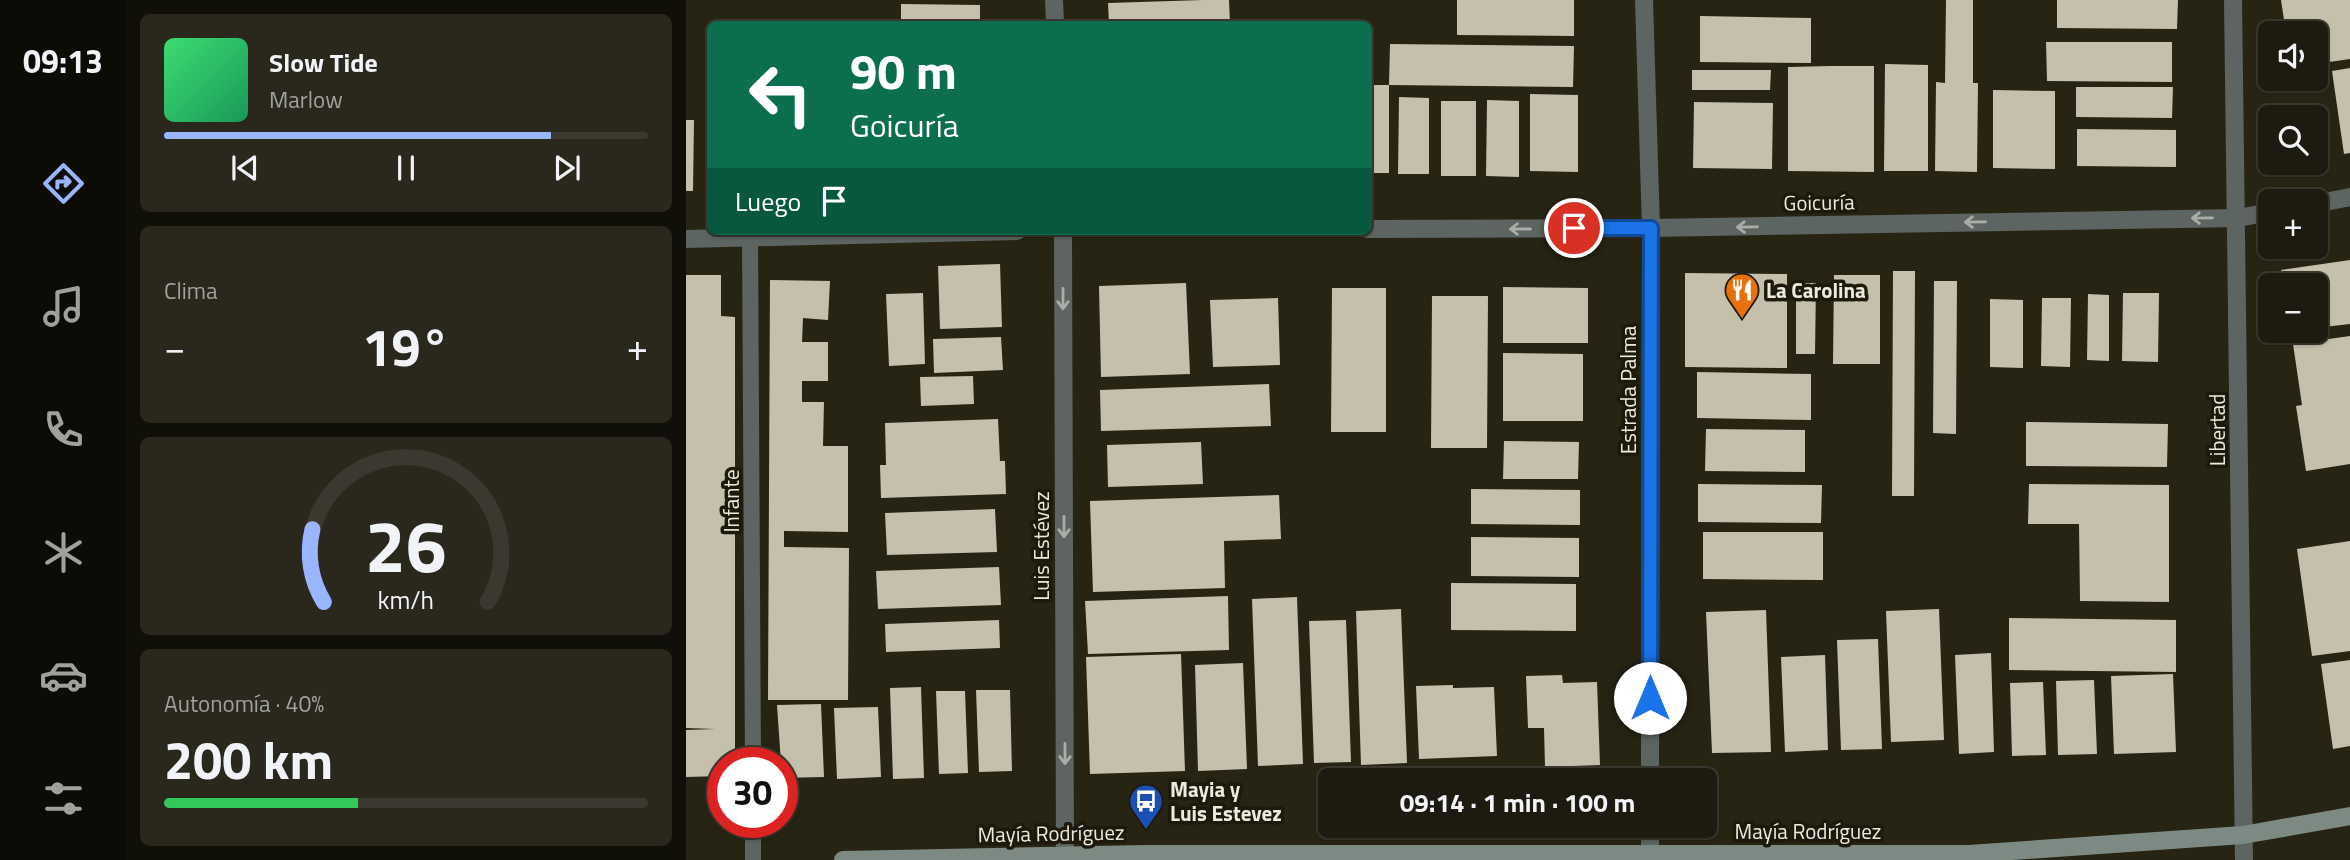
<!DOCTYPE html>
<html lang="es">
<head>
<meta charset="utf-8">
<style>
  body { margin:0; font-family:"Titillium Web",sans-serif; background:#2a281d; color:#f1f3f6; height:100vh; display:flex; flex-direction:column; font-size:26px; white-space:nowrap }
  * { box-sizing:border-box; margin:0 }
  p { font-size:23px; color:#a0a19e }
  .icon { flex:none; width:38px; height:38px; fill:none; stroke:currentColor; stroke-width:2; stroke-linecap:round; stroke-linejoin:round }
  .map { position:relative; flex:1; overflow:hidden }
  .drawer { display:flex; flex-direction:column; gap:14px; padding:14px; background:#100f08; width:560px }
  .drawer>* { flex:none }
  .top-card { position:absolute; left:21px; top:21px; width:665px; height:214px; border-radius:10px; box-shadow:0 2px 5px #0004,0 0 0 2px #3b392f; background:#0b6e4f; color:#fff; overflow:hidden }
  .controls { position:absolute; left:1572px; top:21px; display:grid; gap:14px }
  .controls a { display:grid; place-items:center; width:70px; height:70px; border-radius:10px; background:#1d1b0f; box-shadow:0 2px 5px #0004,0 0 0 2px #3b392f; font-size:35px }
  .speed { position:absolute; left:21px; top:747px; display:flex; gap:14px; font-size:35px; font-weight:700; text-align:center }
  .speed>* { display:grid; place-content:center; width:91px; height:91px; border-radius:50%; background:#1d1b0f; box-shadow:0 2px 5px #0004,0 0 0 2px #3b392f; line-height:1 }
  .speed .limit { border:10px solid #d22; background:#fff; color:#111 }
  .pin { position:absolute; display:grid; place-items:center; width:60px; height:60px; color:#fff; margin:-30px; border:4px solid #fff; border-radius:50%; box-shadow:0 2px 7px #0007 }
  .me { position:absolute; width:77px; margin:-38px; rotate:0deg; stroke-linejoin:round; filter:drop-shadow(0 0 5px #0008) }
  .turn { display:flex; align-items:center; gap:24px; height:147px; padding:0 28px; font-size:32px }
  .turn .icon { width:91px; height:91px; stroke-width:2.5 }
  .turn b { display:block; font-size:49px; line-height:60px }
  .then { display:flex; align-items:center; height:66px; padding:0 28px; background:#0003; gap:14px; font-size:26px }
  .big { font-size:52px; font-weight:700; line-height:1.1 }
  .drawer .card { flex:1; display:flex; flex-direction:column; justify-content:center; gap:10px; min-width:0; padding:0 24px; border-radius:10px; background:#2a281d }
  .drawer .dial { align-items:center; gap:0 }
  .dial svg { height:182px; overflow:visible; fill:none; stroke:#3b392f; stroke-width:7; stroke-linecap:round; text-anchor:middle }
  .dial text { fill:#f1f3f6; stroke:none }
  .song { display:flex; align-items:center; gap:21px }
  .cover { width:84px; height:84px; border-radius:10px; background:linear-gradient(135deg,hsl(140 70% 55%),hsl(150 70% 35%)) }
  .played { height:7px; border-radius:4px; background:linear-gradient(90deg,#99b5fd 80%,#3b392f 80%) }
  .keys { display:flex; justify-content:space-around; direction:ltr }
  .heat { display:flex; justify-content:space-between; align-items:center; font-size:38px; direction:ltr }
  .charge { height:10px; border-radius:5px; background:linear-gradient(90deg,#34c759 40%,#3b392f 0) }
  .trip { position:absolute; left:632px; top:768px; width:399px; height:70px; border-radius:10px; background:#1d1b0f; box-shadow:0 2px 5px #0004,0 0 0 2px #3b392f; font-weight:700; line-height:70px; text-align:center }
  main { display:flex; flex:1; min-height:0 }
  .dock { display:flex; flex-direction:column; width:126px; justify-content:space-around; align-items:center; background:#0c0b06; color:#a0a19e }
  .dock .icon { width:49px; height:49px }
  .dock .current { color:#99b5fd }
  .dock b { font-size:32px; color:#f1f3f6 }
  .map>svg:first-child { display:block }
</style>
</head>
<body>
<main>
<nav class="dock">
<b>09:13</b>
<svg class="icon current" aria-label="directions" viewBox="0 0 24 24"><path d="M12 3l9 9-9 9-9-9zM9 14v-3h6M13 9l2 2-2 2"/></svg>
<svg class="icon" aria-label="music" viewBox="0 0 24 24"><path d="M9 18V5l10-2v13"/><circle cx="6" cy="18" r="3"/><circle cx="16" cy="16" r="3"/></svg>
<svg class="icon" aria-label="phone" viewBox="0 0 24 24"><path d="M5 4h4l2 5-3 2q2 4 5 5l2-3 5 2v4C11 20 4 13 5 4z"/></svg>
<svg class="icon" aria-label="climate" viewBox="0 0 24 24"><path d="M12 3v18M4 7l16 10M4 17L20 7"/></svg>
<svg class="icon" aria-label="car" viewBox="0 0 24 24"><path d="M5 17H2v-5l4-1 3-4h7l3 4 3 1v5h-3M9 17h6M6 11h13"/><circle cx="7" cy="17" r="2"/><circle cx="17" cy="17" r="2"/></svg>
<svg class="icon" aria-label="filters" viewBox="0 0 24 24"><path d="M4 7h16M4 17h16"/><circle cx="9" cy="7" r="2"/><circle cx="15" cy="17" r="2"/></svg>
</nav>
<section class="drawer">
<div class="card">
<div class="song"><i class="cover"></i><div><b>Slow Tide</b><p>Marlow</p></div></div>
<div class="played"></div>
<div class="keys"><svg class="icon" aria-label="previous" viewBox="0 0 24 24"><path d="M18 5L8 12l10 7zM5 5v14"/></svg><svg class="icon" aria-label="pause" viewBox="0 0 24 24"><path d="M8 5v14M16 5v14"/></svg><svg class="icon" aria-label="next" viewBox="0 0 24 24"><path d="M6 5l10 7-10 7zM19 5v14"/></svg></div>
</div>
<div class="card"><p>Clima</p>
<div class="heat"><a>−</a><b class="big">19°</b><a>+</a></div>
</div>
<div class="card dial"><svg viewBox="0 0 100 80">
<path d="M14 69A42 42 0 1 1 86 69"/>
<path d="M14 69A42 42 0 0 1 9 37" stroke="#99b5fd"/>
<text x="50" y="56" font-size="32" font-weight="700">26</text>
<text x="50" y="72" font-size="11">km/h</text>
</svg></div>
<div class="card"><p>Autonomía · 40%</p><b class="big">200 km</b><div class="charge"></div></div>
</section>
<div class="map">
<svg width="1664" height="860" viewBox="0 0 1664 860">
  <rect width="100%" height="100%" fill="#272414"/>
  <g fill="#c4c0ac">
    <path d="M517 0H543L544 24H423L422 3Z"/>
    <path d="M771 0H888V36L771 35Z"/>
    <path d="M1260 0H1287V83H1292L1291 172 1249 171 1250 82 1259 83Z"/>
    <path d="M1371 0H1492L1491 29 1371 28Z"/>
    <path d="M1595 0H1664V59L1629 64V33H1600Z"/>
    <path d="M215 4 294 5V24H215Z"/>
    <path d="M1014 16 1125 18V63L1014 62Z"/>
    <path d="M1360 42H1486V82L1361 81Z"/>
    <path d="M704 44 888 46 887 87 703 85Z"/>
    <path d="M1199 64 1242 65V171H1198Z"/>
    <path d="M1144 66H1188V172L1102 171V67Z"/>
    <path d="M1664 68V153L1658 154 1646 71Z"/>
    <path d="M1006 70H1085L1084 90H1006Z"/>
    <rect x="682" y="85" width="21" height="88"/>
    <path d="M1390 87H1487L1486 118 1390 117Z"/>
    <path d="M1307 90 1369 91V169L1307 168Z"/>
    <path d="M844 94 892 95V172L844 171Z"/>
    <path d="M713 97 743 98V174H712Z"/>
    <path d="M801 100 833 101V177L800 176Z"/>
    <rect x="755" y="101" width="35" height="75"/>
    <path d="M1008 102 1087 103 1086 169 1007 168Z"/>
    <path d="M0 120H8L7 191H0Z"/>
    <path d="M1391 129 1490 130V167L1391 166Z"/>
    <path d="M1664 260V324L1629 328V285H1597L1595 270Z"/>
    <path d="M314 264 316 327 254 329 252 266Z"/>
    <path d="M1207 271H1229L1228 496H1206Z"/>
    <path d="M999 273 1101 274V368L999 367Z"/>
    <path d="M0 275H35V316L49 317V763H37V776L0 777V730L29 729 0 728Z"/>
    <path d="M1148 275H1194V364H1147Z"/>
    <path d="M84 280 144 281 142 320 117 318 116 342H142V381H116V402H138L137 446H162V532L98 531V547L163 548 162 700H82Z"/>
    <path d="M1248 281H1271L1270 434 1247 433Z"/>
    <path d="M500 283 504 374 415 377 413 286Z"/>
    <path d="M1110 283H1130L1129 354H1110Z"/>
    <path d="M817 287 902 288V343H817Z"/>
    <path d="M646 288H700V432H645Z"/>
    <path d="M237 293 239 364 203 366 200 294Z"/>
    <path d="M1437 293H1473L1472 362 1436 361Z"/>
    <path d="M1402 294 1423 295V361L1401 360Z"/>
    <path d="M746 296H802L801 448H745Z"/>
    <path d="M592 298 594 365 527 367 524 300Z"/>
    <path d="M1356 298H1385L1384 367 1355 366Z"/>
    <path d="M1304 299 1337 300V368L1304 367Z"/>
    <path d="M1664 336V464L1620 471 1610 406 1616 405 1607 344Z"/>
    <path d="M315 337 317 370 248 373 247 339Z"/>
    <path d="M817 353 897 354V421H817Z"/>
    <path d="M1011 372 1125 374V420L1011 418Z"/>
    <path d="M287 376 288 404 235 406 234 377Z"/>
    <path d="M583 384 585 426 415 431 414 390Z"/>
    <path d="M312 419 314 461H319L320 494 195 498 194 465H200L199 423Z"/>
    <path d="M1340 422 1482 424 1481 467 1340 466Z"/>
    <path d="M1020 429 1119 430V472L1019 471Z"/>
    <path d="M818 441 893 442 892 479H817Z"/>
    <path d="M515 442 517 484 422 487 421 445Z"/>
    <path d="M1012 484 1136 485 1135 523 1012 522Z"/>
    <path d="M1343 484 1483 485V602L1394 601 1393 524H1342Z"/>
    <path d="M785 489 894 490V525L785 524Z"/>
    <path d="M593 495 595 539 538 541 539 588 407 592 404 501Z"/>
    <path d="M309 509 311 552 201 555 199 513Z"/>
    <path d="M1017 532H1137V580L1017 579Z"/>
    <path d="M785 537 893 538V577L785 576Z"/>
    <path d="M1664 541V651L1626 656 1611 549Z"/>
    <path d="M313 567 315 605 192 609 190 571Z"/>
    <path d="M765 583 890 584V631L765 630Z"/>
    <path d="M542 596 543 650 402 654 399 601Z"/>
    <path d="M611 597 617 764 572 766 566 599Z"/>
    <path d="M715 609 721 763 675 765 670 611Z"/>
    <path d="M1253 609 1258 740 1205 742 1200 611Z"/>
    <path d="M1080 610 1085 752 1026 753 1020 612Z"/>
    <path d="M1323 618 1490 620V672L1323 670Z"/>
    <path d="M313 620 314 648 200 652 199 624Z"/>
    <path d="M660 620 665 762 628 763 623 621Z"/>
    <path d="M1192 639 1196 749 1155 750 1151 640Z"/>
    <path d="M1305 653 1308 752 1273 754 1269 655Z"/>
    <path d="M495 654 499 771 404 774 400 657Z"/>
    <path d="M1139 655 1142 750 1099 752 1095 657Z"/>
    <path d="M1664 660V746L1647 749 1635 664Z"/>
    <path d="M557 663 561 769 512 771 509 665Z"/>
    <path d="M1487 674 1490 752 1428 754 1425 676Z"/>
    <path d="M876 675 877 683 911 682 914 765 859 767 858 728H842L840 676Z"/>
    <path d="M1408 680 1411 754 1372 755 1370 681Z"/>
    <path d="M1357 682 1360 755 1326 756 1324 683Z"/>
    <path d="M767 685V688L808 687 811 756 733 759 730 686Z"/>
    <path d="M235 687 238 778 207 779 204 688Z"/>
    <path d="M290 690H324L326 771 293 772Z"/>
    <path d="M250 691H279L282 773 253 774Z"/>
    <path d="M135 704 138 777 96 778 91 705Z"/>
    <path d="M192 707 195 777 151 779 148 708Z"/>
  </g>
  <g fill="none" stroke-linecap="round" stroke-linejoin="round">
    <g stroke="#5c6561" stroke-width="16">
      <path d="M64 238 67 763"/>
      <path d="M67 822V860"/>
    </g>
    <g stroke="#5c6561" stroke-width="18">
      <path d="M368 0 369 24"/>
      <path d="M958 0 965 228 964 780"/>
      <path d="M1547 0 1558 860"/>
      <path d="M1629 204 1664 197"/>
      <path d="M682 229 965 228 1552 218 1584 212"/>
      <path d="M377 231 379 860"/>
      <path d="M0 239 331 231"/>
      <path d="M964 826V860"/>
    </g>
    <path stroke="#7c8a83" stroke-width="18" d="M157 860 460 854H1283L1557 835 1664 816"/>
  </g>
  <defs><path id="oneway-shaft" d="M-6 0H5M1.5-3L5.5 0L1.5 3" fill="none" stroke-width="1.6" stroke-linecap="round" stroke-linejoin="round" transform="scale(1.75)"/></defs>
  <g stroke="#abaea6">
    <use href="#oneway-shaft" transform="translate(1516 218) rotate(179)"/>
    <use href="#oneway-shaft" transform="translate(1289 222) rotate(179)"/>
    <use href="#oneway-shaft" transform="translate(1061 227) rotate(179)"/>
    <use href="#oneway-shaft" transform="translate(834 229) rotate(180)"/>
    <use href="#oneway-shaft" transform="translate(377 299) rotate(90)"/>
    <use href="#oneway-shaft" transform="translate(378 527) rotate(90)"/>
    <use href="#oneway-shaft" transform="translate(379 754) rotate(90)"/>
  </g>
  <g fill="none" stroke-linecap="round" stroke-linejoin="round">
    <g stroke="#114b97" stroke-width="18">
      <path id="route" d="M888 228H965L964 698"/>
    </g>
    <use href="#route" stroke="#1a73e8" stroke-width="12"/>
  </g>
  <defs>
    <g id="restaurant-pin" transform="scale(1.75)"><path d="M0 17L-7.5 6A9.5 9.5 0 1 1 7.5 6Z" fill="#e8710a" stroke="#1e1a0b"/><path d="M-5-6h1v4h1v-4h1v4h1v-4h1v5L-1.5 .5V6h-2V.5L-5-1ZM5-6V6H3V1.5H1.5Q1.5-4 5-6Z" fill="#fff"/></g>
    <g id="bus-pin" transform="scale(1.75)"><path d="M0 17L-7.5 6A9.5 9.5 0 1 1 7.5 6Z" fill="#1a4fb4" stroke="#1e1a0b"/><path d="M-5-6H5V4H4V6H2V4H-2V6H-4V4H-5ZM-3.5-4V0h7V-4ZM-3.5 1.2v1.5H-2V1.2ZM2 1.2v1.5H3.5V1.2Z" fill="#fff"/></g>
  </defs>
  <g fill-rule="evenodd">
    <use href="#restaurant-pin" x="1056" y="290"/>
    <use href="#bus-pin" x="460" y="801"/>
  </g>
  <g text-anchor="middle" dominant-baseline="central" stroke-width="7" stroke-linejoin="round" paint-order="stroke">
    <g font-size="21" fill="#ebeadf" stroke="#1e1a0b">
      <text transform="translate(1133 202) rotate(-1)">Goicuría</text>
      <text transform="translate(942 390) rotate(-90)">Estrada Palma</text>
      <text transform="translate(1531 430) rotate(-90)">Libertad</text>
      <text transform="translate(45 501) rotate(-90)">Infante</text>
      <text transform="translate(355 546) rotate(-90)">Luis Estévez</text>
      <text x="1122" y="831">Mayía Rodríguez</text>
      <text transform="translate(365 833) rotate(-1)">Mayía Rodríguez</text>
    </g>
    <g font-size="21" font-weight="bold" fill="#ebeadf" stroke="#1e1a0b" text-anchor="start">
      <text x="1080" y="290">La Carolina</text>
      <text x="484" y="789">Mayia y<tspan x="484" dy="24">Luis Estevez</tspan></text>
    </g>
  </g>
</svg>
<div class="controls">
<a><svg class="icon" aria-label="sound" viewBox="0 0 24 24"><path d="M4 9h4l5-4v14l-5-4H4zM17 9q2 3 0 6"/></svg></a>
<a><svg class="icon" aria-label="search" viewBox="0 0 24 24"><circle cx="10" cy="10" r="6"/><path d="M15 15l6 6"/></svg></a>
<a>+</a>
<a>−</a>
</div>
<div class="speed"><div class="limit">30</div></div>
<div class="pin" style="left:888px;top:228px;background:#d93025"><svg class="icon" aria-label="arrive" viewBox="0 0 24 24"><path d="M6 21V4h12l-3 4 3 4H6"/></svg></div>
<svg class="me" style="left:964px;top:698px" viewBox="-20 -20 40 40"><circle r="19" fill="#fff"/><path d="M0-13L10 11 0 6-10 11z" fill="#1a73e8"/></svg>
<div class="trip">09:14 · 1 min · 100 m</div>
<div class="top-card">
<div class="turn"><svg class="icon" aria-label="left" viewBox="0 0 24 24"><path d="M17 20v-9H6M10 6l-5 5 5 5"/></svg><div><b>90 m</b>Goicuría</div></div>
<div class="then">Luego<svg class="icon" aria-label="arrive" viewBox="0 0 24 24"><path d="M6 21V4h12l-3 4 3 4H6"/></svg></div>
</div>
</div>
</main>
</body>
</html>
